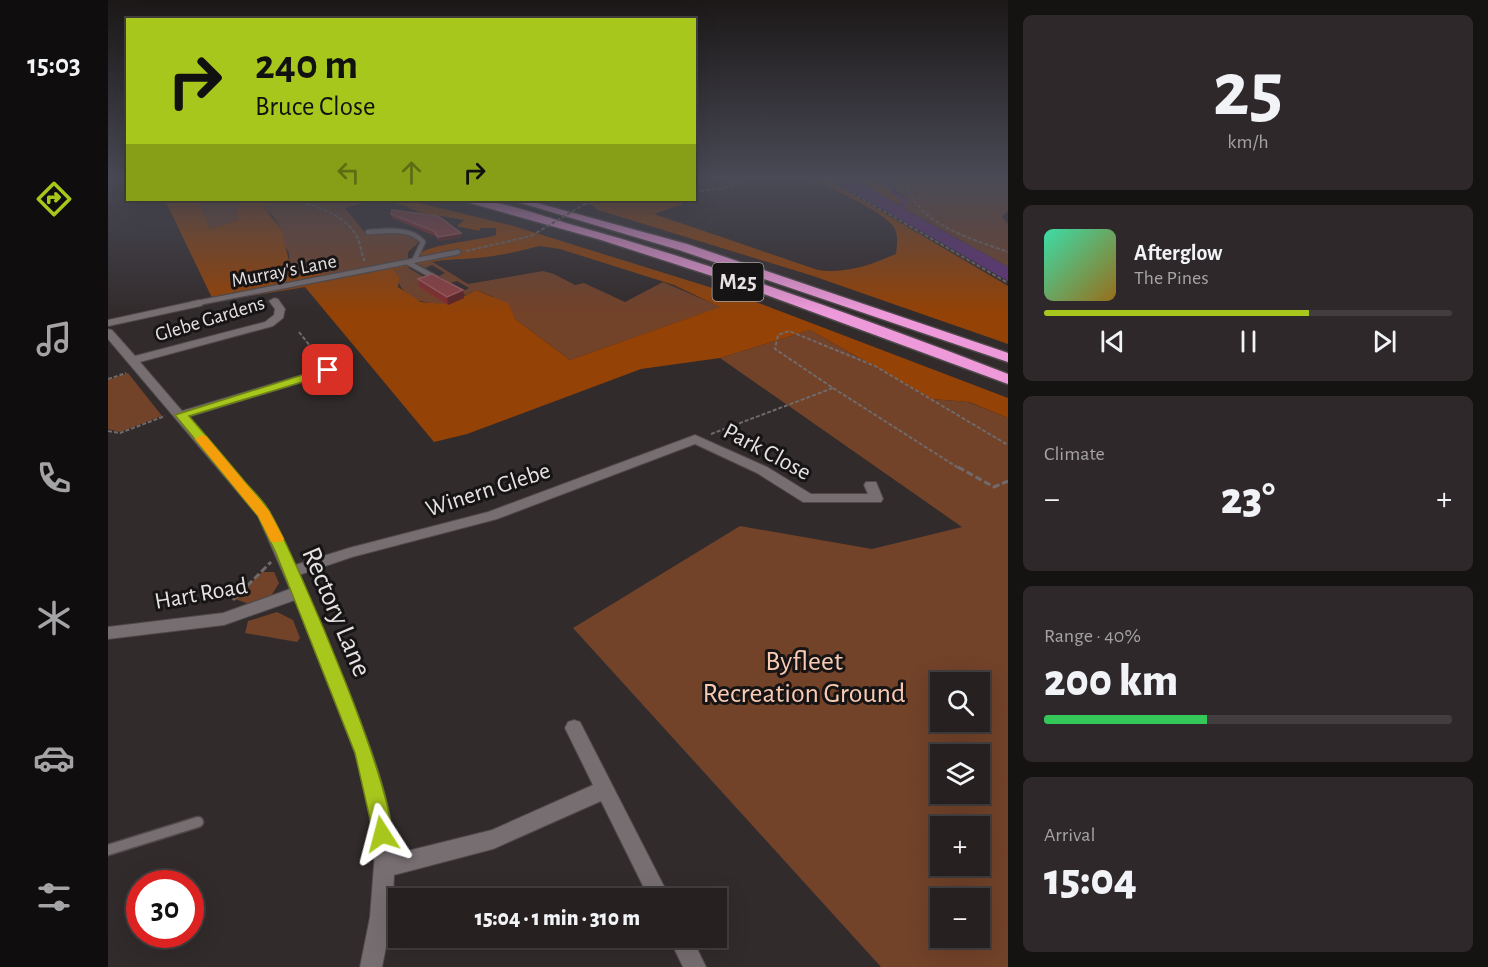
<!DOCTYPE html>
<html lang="en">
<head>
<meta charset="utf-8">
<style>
  body { margin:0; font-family:"Alegreya Sans",sans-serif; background:#2e282a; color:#f1f3f6; height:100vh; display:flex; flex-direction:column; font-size:22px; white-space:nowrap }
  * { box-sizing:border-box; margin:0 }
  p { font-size:20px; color:#a4a3a5 }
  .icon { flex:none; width:33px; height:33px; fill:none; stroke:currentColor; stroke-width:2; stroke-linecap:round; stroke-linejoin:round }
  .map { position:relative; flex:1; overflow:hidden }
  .side { display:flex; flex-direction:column; gap:15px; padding:15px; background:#151212; width:480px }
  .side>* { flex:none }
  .guide { position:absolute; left:18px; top:18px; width:570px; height:183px; border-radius:0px; box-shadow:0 6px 24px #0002,0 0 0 2px #423e3f; background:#a8c71c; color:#111; overflow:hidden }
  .fabs { position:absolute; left:822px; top:672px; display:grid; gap:12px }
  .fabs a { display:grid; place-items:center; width:60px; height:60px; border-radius:0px; background:#262021; box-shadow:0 6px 24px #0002,0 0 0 2px #423e3f; font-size:30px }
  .speed { position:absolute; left:18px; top:870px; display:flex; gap:12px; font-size:30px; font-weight:700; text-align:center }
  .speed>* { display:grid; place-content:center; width:78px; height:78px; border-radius:50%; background:#262021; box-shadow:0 6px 24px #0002,0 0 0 2px #423e3f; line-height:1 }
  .speed .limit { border:9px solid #d22; background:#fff; color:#111 }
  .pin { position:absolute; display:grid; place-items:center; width:51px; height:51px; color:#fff; margin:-26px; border-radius:12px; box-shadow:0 3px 9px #0006 }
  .me { position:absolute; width:66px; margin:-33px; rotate:351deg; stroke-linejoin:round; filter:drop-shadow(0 0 4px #0008) }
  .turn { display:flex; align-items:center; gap:21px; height:126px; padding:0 30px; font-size:27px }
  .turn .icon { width:78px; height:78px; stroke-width:2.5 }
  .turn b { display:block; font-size:42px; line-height:51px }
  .lanes { display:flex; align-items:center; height:57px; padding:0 30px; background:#0003; justify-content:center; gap:30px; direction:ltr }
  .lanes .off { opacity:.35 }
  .big { font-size:45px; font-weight:800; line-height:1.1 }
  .side .widget { flex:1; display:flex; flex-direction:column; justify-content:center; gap:9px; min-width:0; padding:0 21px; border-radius:9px; background:#2e282a }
  .side .dial { align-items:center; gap:0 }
  .dial b { font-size:78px; line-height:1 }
  .song { display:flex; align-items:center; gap:18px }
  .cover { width:72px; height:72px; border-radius:9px; background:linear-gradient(135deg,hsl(160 70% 55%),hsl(40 70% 35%)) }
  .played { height:6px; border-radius:3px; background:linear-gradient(90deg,#a8c71c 65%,#423e3f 65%) }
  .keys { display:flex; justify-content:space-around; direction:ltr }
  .heat { display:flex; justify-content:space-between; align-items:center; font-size:33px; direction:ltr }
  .charge { height:9px; border-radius:4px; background:linear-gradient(90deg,#34c759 40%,#423e3f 0) }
  .trip { position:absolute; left:280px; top:888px; width:339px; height:60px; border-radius:0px; background:#262021; box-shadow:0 6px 24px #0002,0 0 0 2px #423e3f; font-weight:800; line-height:60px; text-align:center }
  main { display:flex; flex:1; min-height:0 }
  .tabs { display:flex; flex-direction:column; width:108px; justify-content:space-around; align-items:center; background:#0f0d0d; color:#a4a3a5 }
  .tabs .icon { width:42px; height:42px }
  .tabs .selected { color:#a8c71c }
  .tabs b { font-size:27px; color:#f1f3f6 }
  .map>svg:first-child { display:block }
</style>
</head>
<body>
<main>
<nav class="tabs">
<b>15:03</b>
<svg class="icon selected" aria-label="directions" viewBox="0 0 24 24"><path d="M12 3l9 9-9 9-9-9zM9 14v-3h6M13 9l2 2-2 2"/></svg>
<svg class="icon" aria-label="music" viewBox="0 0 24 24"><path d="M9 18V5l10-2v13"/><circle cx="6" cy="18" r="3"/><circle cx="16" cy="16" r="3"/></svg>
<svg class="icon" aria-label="phone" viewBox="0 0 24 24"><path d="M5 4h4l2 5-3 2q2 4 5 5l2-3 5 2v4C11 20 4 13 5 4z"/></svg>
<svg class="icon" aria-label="climate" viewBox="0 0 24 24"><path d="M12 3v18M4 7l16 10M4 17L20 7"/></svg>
<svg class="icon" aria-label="car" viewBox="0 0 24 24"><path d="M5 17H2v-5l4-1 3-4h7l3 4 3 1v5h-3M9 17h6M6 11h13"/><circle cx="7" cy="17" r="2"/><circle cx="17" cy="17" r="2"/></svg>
<svg class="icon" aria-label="filters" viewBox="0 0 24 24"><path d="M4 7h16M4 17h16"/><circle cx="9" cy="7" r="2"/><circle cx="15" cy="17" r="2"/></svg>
</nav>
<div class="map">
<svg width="900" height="967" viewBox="0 0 900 967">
  <rect width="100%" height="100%" fill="#322b2c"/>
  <g fill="#724229" fill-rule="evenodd">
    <path d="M764 178H900V210L894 217 900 224V267L795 208 797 197 791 193 785 185Z"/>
    <path d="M91 200H130V220L102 229Z"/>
    <path d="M181 200H265L237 208 258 234H296L309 239 310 243 300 252V260C267 267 214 281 182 270L181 253 173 240 174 230 165 216 156 209Z"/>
    <path d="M320 261 325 262 360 284 435 271 446 274 467 285 476 283 517 302 555 282 613 307 462 360 407 319 401 308 384 296 368 290 357 295 353 292 361 288 349 281 342 283 331 276 337 273 324 265 317 268 312 265Z"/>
    <path d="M299 267 319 279 340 305C306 301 298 302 284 270Z"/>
    <path d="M702 330 824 399 860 402 900 418V967H773L465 628 632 526 764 549 854 527 612 358ZM832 682H872V722H832ZM832 754H872V794H832ZM832 826H872V866H832ZM832 898H872V938H832Z"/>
    <path d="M20 373 54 416 12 432 0 429V380Z"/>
    <path d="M154 572H166L171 583 163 596 141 604 127 599Z"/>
    <path d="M169 612 185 620 192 638 189 642 137 633 140 621Z"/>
  </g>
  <g fill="#944206" fill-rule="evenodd">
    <path d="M698 178H716L900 286V344L705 276 490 210 484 205 452 200H573L575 204 546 214 710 270C738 274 762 265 788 254 789 245 791 234 785 226 772 209 719 186 698 178Z"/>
    <path d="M744 178H756L778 184 792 200 794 206Z"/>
    <path d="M57 200H91L102 229 130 220V200H181L156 208 174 230C175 244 181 255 182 269 214 282 280 264 314 257L311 254C322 244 369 241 388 235V228H373L371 231 349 226 356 220 311 212 295 205 270 200H299L402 225 643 300 900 398V418L861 402 824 399 702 330 612 358 533 369 359 434 326 442 197 287 106 302ZM431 246 452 249 566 285 612 307 462 360 407 319 400 303 368 290 354 297 327 281 310 287 338 304 313 302 290 287 291 277 285 270 299 267 305 268C322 260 336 260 355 259 381 258 406 253 431 246Z"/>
  </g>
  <path fill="#62327c" d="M721 178H744L793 206 792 200 783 193 780 186 756 178 783 185 787 192 800 200 796 209 900 267V281Z"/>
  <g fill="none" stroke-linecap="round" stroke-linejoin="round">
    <g stroke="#4e494a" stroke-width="7">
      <g id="service-far2">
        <path d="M260 232C278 231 303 227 315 242L306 261"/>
        <path d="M299 262 328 278"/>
        <path d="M84 304 350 252"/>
      </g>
    </g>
    <g stroke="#4e494a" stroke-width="8">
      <path id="service-far1" d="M0 323 92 303"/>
    </g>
    <g stroke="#4e494a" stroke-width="13">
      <path id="service" d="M0 850 90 822"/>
    </g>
    <g stroke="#4e494a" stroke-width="2">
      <g id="minor">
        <path d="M166 298 170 299 177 309 175 318 165 326 32 362 74 411 214 369 203 355 205 353H213L233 380 231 382H223L218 375 80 417 161 511 187 565 241 548 380 512 587 435 659 467 703 494H760L756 485 758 482H768L775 499 773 502H695L649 473 587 444 389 519 244 557 191 575C209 614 225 654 242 694 262 746 283 798 287 854L384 830 485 785 457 728 460 722 466 720 472 722 562 898H541L493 801 385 849 286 875 284 917 274 967H252L262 917 267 852 259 799 247 753 187 600 116 625 0 639V627L115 613 182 589 150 516 0 339V329L4 330 27 356 157 322 166 315 167 309 161 301Z"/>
        <path d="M561 938H584L598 967H575Z"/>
      </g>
    </g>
    <g stroke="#4e494a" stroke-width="3">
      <g id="motorway">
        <path d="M351 200C383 196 433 216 465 225 613 266 757 319 900 374V384L626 283 490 239Z"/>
        <path d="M403 200H418L579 244 900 353V362L571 250Z"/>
      </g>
    </g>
    <g stroke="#706a6b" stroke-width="2" stroke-dasharray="4 2" stroke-linecap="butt">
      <path d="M718 178 900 283"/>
      <path d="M798 178C802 222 864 239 900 252"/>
      <path d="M894 178 900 179"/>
      <path d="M586 192 615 188 644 178"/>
      <path d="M187 200C210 207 239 215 250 239 253 246 253 254 257 261"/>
      <path d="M475 205 491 200"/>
      <path d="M358 251 423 236"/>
      <path d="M191 332 202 346"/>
      <path d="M0 379 18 373"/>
      <path d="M725 388 852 469"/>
      <path d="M0 431 12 433 57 416"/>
      <path d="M603 434 725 388 667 349 670 335 681 331 767 366 900 445"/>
    </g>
    <g stroke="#706a6b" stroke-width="3" stroke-dasharray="7 3" stroke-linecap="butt">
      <path d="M850 467 886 487 900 481"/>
      <path d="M125 600 163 562"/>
    </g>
    <use href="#service-far2" stroke="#776e71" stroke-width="4.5"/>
    <use href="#service-far1" stroke="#776e71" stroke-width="6"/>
    <use href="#service" stroke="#776e71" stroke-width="10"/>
    <use href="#minor" fill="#776e71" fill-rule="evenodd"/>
    <use href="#motorway" fill="#ee9ada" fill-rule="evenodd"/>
    <path stroke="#706a6b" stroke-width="2" stroke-dasharray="4 2" stroke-linecap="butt" d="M423 236 475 205"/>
  </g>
  <g fill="#822d2f">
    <path d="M283 214 353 237 331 241 327 236 284 218Z"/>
    <path d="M310 279 356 298 340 305 311 287Z"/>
  </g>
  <g fill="#5e2425">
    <path d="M353 233V237L331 241 330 237Z"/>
    <path d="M355 290 356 298 340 305 339 297Z"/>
  </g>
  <g fill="#8d4042" stroke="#9b595b" stroke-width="1.5">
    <path d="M284 210 330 216 353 233 330 237 326 231 283 214Z"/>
    <path d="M324 274 355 290 339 297 310 279Z"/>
  </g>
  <linearGradient id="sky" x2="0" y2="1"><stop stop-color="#1c1818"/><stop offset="0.57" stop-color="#494a56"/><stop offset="1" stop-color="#494a56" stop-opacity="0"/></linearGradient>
  <rect width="900" height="313" fill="url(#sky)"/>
  <path fill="#a8c71c" stroke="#6d8112" stroke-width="1.5" d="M220 367 226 370 224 373 81 416C100 438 119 460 137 482 146 492 157 502 163 514 187 556 296 807 282 841L274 844 267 841 247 753 168 553 150 516 67 415Z"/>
  <path fill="#f59e0b" d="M94 435 98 436 161 511 176 539 173 542H163L150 516 87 439Z"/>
  <g text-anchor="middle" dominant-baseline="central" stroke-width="6" stroke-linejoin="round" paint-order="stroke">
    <g font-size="20" fill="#e6e1e2" stroke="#171415">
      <text transform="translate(176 271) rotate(-11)">Murray's Lane</text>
      <text transform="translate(102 319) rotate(-17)">Glebe Gardens</text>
    </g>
    <rect fill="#171415" stroke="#a8a4a4" stroke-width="1.5" x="604.5" y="263" width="51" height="38" rx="4.5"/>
    <g font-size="22" font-weight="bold" fill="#e6e1e2">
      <text x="630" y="282">M25</text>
    </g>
    <g font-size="24" fill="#e6e1e2" stroke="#171415">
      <text transform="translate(659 452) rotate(28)">Park Close</text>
      <text transform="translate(380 490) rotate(-18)">Winern Glebe</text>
      <text transform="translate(93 594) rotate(-10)">Hart Road</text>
    </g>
    <g font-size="28" fill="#e6e1e2" stroke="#171415">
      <text transform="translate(228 612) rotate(67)">Rectory Lane</text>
    </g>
    <g font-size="28" fill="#f9cab2" stroke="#171415">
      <text x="696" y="662">Byfleet<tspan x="696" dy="32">Recreation Ground</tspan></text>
    </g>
  </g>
</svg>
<div class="fabs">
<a><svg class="icon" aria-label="search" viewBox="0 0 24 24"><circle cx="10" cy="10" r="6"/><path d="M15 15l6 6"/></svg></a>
<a><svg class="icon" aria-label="layers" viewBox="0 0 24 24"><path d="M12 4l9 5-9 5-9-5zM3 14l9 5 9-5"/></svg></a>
<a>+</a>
<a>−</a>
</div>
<div class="speed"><div class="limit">30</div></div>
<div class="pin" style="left:220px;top:370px;background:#d93025"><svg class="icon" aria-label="arrive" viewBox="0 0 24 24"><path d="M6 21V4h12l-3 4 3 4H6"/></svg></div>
<svg class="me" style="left:274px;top:834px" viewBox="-20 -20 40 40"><path d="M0-17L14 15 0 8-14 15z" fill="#a8c71c" stroke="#fff" stroke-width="4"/></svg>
<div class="trip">15:04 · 1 min · 310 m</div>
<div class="guide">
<div class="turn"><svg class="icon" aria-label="right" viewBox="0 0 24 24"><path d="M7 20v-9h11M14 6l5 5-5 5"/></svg><div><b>240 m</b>Bruce Close</div></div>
<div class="lanes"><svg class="icon off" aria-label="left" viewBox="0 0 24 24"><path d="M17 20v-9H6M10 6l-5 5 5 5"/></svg><svg class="icon off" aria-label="ahead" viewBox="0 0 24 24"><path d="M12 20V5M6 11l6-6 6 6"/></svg><svg class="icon" aria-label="right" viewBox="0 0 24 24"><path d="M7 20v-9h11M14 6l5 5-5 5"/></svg></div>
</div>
</div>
<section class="side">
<div class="widget dial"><b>25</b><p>km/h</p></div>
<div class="widget">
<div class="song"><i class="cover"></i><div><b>Afterglow</b><p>The Pines</p></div></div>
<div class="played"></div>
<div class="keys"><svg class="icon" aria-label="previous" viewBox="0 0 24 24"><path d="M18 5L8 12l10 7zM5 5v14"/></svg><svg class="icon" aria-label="pause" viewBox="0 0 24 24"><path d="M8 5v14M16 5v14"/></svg><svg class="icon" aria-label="next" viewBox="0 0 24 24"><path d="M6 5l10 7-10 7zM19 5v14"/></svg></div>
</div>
<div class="widget"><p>Climate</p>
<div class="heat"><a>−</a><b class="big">23°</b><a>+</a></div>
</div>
<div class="widget"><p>Range · 40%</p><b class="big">200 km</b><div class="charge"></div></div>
<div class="widget"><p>Arrival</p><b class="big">15:04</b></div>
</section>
</main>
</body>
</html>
